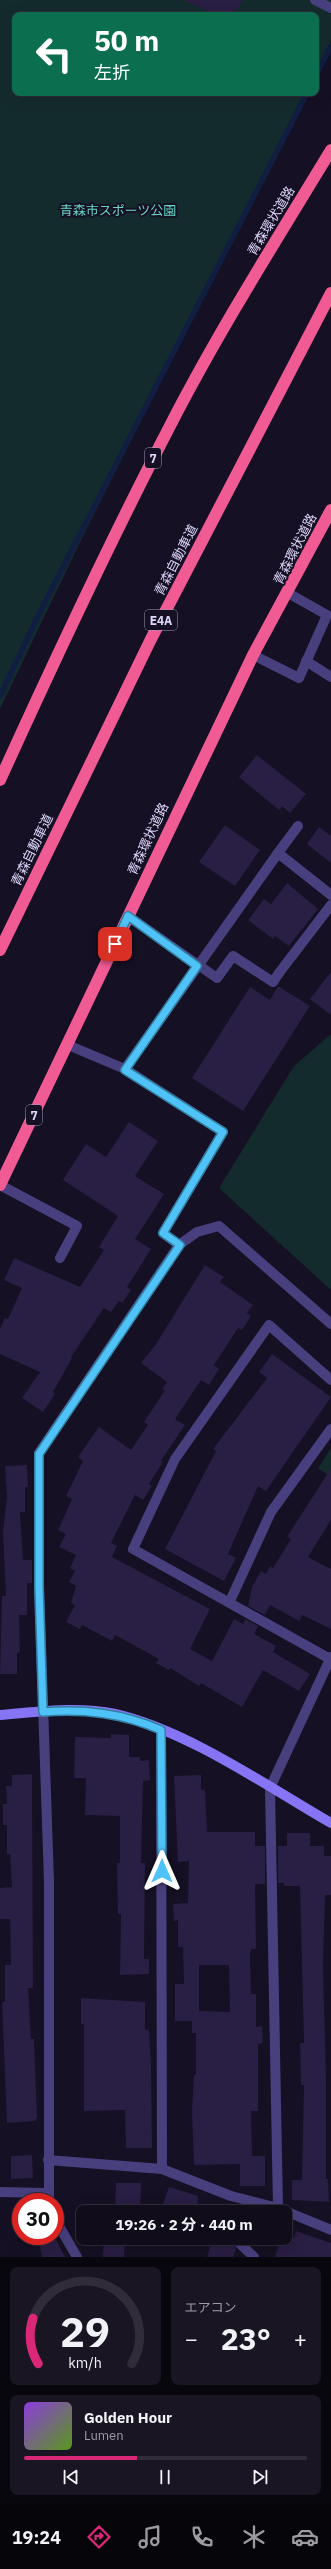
<!DOCTYPE html>
<html lang="ja">
<head>
<meta charset="utf-8">
<style>
  body { margin:0; font-family:"IBM Plex Sans","Noto Sans JP",sans-serif; background:#191523; color:#f1f3f6; height:100vh; display:flex; flex-direction:column; font-size:15px; white-space:nowrap }
  * { box-sizing:border-box; margin:0 }
  p { font-size:13px; color:#9c9ba2 }
  .icon { flex:none; width:22px; height:22px; fill:none; stroke:currentColor; stroke-width:2; stroke-linecap:round; stroke-linejoin:round }
  .map { position:relative; height:2257px; overflow:hidden }
  .details { display:flex; flex-direction:column; gap:10px; padding:10px; background:#09070e; flex:1 }
  .details>* { flex:none }
  .guide { position:absolute; left:12px; top:12px; width:307px; height:84px; border-radius:8px; box-shadow:0 4px 16px #0002,0 0 0 1px #302c39; background:#0b6e4f; color:#fff; overflow:hidden }
  .speed { position:absolute; left:12px; top:2193px; display:flex; gap:8px; font-size:20px; font-weight:700; text-align:center }
  .speed>* { display:grid; place-content:center; width:52px; height:52px; border-radius:50%; background:#100c1a; box-shadow:0 4px 16px #0002,0 0 0 1px #302c39; line-height:1 }
  .speed .limit { border:6px solid #d22; background:#fff; color:#111 }
  .pin { position:absolute; display:grid; place-items:center; width:34px; height:34px; color:#fff; margin:-17px; border-radius:8px; box-shadow:0 2px 6px #0006 }
  .me { position:absolute; width:44px; margin:-22px; rotate:0deg; stroke-linejoin:round; filter:drop-shadow(0 0 3px #0008) }
  .turn { display:flex; align-items:center; gap:14px; height:84px; padding:0 16px; font-size:18px }
  .turn .icon { width:52px; height:52px; stroke-width:2.5 }
  .turn b { display:block; font-size:28px; line-height:34px }
  .big { font-size:30px; font-weight:700; line-height:1.1 }
  .details .card { flex:1; display:flex; flex-direction:column; justify-content:center; gap:6px; min-width:0; padding:0 14px; border-radius:8px; background:#191523 }
  .details .dial { align-items:center; gap:0 }
  .dial svg { height:104px; overflow:visible; fill:none; stroke:#302c39; stroke-width:7; stroke-linecap:round; text-anchor:middle }
  .dial text { fill:#f1f3f6; stroke:none }
  .song { display:flex; align-items:center; gap:12px }
  .cover { width:48px; height:48px; border-radius:6px; background:linear-gradient(135deg,hsl(270 70% 55%),hsl(90 70% 35%)) }
  .played { height:4px; border-radius:2px; background:linear-gradient(90deg,#db2777 40%,#302c39 40%) }
  .keys { display:flex; justify-content:space-around; direction:ltr }
  .heat { display:flex; justify-content:space-between; align-items:center; font-size:22px; direction:ltr }
  .details .tiles { flex:1; display:grid; gap:10px; grid-template-columns:1fr 1fr }
  .card:last-child { grid-column:span 2 }
  .trip { position:absolute; left:76px; top:2205px; width:216px; height:40px; border-radius:8px; background:#100c1a; box-shadow:0 4px 16px #0002,0 0 0 1px #302c39; font-weight:700; line-height:40px; text-align:center }
  .tabs { display:flex; height:64px; justify-content:space-around; align-items:center; background:#06050a; color:#9c9ba2 }
  .tabs .icon { width:28px; height:28px }
  .tabs .active { color:#db2777 }
  .tabs b { font-size:18px; color:#f1f3f6 }
  .map>svg:first-child { display:block }
</style>
</head>
<body>
<div class="map">
<svg width="331" height="2257" viewBox="0 0 331 2257">
  <rect width="100%" height="100%" fill="#151023"/>
  <g fill="#142b2d">
    <path d="M0 0H331V41L316 72V15H15V93H306L83 536 0 709Z"/>
    <path d="M331 1034V1290L219 1188 294 1066Z"/>
    <path d="M331 1448V1477L318 1468Z"/>
  </g>
  <g fill="none" stroke-linecap="round" stroke-linejoin="round">
    <g stroke="#101e42" stroke-width="5.5">
      <path d="M316 75 331 46"/>
      <path d="M0 696 40 612 307 93"/>
    </g>
  </g>
  <g fill="#291e43" fill-rule="evenodd">
    <path d="M184 0H242L235 15H216Z"/>
    <path d="M257 755 306 794 290 813 282 806 279 810 239 777Z"/>
    <path d="M225 825 260 850 235 886 199 862Z"/>
    <path d="M319 827 331 836V863L307 844Z"/>
    <path d="M287 883 318 909 289 946 275 936 273 939 248 920 264 899 271 904Z"/>
    <path d="M331 972V1015L310 999Z"/>
    <path d="M278 986 310 1006 243 1111 192 1078 250 987 270 1000Z"/>
    <path d="M129 1122 158 1141 135 1176 164 1194 135 1239 151 1249 127 1287 131 1290 122 1303 119 1301 111 1312 104 1308 71 1357 72 1358 53 1392 55 1394 43 1412 22 1398 40 1372 0 1354V1329L5 1318 8 1319 22 1288 4 1280 14 1258 80 1287 104 1250 99 1247 118 1216 63 1180 86 1144 106 1157Z"/>
    <path d="M205 1265 224 1277 220 1282 253 1305 247 1313 251 1316 242 1330 238 1328 214 1365 219 1369 209 1385 201 1380 175 1419 185 1425 161 1461 163 1462 149 1484 152 1486 143 1500 135 1495 111 1543 117 1546 112 1557 210 1609 190 1649 212 1661 234 1619 243 1624 245 1619 258 1626 254 1634 276 1646 273 1652 310 1674 299 1691 263 1670 242 1707 201 1683 199 1686 170 1668 169 1670 156 1663 159 1659 115 1635 112 1641 82 1625 80 1629 66 1622 75 1605 71 1603 76 1586 69 1582 75 1571 70 1568 76 1555 59 1547 66 1534 58 1530 72 1499 66 1496 83 1461 78 1457 99 1427 131 1450 148 1425 144 1422 165 1390 162 1389 167 1382 141 1363 156 1344Z"/>
    <path d="M272 1354 331 1397 266 1491 258 1486 228 1554 236 1558 224 1581 165 1549 216 1451 213 1449 267 1378 259 1372Z"/>
    <path d="M27 1465 28 1487H25V1512H20L23 1560H32V1583H27V1615H19L20 1652 17 1653V1674H0L2 1596H6L3 1532 7 1496 5 1466Z"/>
    <path d="M331 1468V1520L308 1557 331 1569V1629L302 1615 299 1621 270 1605 265 1615 248 1606 252 1587 261 1571 266 1574 270 1566 273 1568 291 1539 287 1537Z"/>
    <path d="M111 1734 129 1735V1757H140V1761L149 1760 150 1780 143 1781 141 1863H145L144 1959H149V1974L120 1975 121 1914H118L117 1863H120V1816L85 1815 86 1778H74L75 1737 111 1738Z"/>
    <path d="M32 1774 33 1988H28L31 2039H34L37 2118 35 2121 7 2123 2 2002H5V1965H11L10 1919H0V1888L12 1887 10 1854H7V1825H3V1804H7L6 1786H12V1775Z"/>
    <path d="M201 1775V1790H205L207 1832H255V1846H265V1884H255L256 1949H251L250 1956 251 1994H256V2027L262 2026 263 2043 258 2044V2111H251L252 2156H265V2186H240V2164L194 2165 192 2111 194 2075H196V2033H192V2021H175V1984H184L183 1947H178V1920L174 1921 173 1904 188 1903 189 1861 178 1862 174 1776ZM199 1965H229L230 2012 199 2011Z"/>
    <path d="M287 1833H310V1846H324V1856H331V1895H325L323 1967 326 2076V2179H328L329 2202 292 2200V2180H302L304 2085H301L300 2043H304L300 1886H284V1883H278V1846H287Z"/>
    <path d="M81 1998 145 2002V2030H149L151 2065 152 2148H126L125 2110 84 2111V2024H81Z"/>
    <path d="M32 2155 33 2178 11 2179V2156Z"/>
    <path d="M116 2183H141L140 2212H115Z"/>
    <path d="M169 2187 198 2196 197 2212H160Z"/>
    <path d="M296 2231 331 2243V2257H275L281 2238H294Z"/>
    <path d="M38 2236H54L65 2257H42Z"/>
    <path d="M104 2238H125L124 2257H103Z"/>
    <path d="M213 2238H228L236 2249 233 2257H207Z"/>
  </g>
  <g fill="none" stroke-linecap="round" stroke-linejoin="round">
    <g stroke="#483f7e" stroke-width="10">
      <path d="M315 0 331 8"/>
      <path d="M253 655 299 678 327 615 288 593"/>
      <path d="M306 661 331 677"/>
      <path d="M278 853 298 826"/>
      <path d="M128 916 217 978 233 956 273 982 279 973"/>
      <path d="M125 1069 223 1132 163 1233 179 1245 197 1232 219 1226 331 1324"/>
      <path d="M0 1185 77 1226 60 1258"/>
    </g>
    <g stroke="#483f7e" stroke-width="10">
      <path d="M279 973 331 905"/>
      <path d="M68 1045 125 1069 278 853 331 895"/>
      <path d="M230 1601 271 1512 331 1429"/>
      <path d="M330 1659 133 1549 175 1459 269 1325 331 1380"/>
      <path d="M161 1730 162 2169 231 2196 278 2208 270 1788 331 1657"/>
      <path d="M48 2160 162 2169"/>
      <path d="M0 2192 47 2193"/>
      <path d="M49 2202V1882L39 1587V1453L179 1245"/>
      <path d="M278 2208 331 2230"/>
      <path d="M55 2219 77 2257"/>
      <path d="M234 2238 254 2257"/>
    </g>
    <path stroke="#8575f4" stroke-width="10" d="M0 1715C38 1712 77 1706 115 1714 186 1730 267 1786 331 1823"/>
    <g stroke="#f15b94" stroke-width="12">
      <path d="M0 780C55 659 111 539 172 422 220 329 277 239 331 150"/>
      <path d="M0 950 151 639 331 293"/>
      <path d="M0 1185 253 655 331 510"/>
    </g>
  </g>
  <g fill="none" stroke-linecap="round" stroke-linejoin="round">
    <g stroke="#337fa1" stroke-width="10">
      <path id="route" d="M115 944 128 916 197 966 125 1070 223 1132 163 1233 180 1245 39 1454V1587L43 1712C85 1709 122 1713 161 1730L162 1871"/>
    </g>
    <use href="#route" stroke="#4fc3f7" stroke-width="7"/>
  </g>
  <g text-anchor="middle" dominant-baseline="central" stroke-width="4" stroke-linejoin="round" paint-order="stroke">
    <g fill="#151023" stroke="#a29bbb" stroke-width="1">
      <rect x="145" y="448" width="16" height="20" rx="3"/>
      <rect x="145" y="610" width="32" height="20" rx="3"/>
      <rect x="26" y="1105" width="16" height="20" rx="3"/>
    </g>
    <g font-size="12" font-weight="bold" fill="#ded6fc">
      <text x="153" y="458">7</text>
      <text x="161" y="620">E4A</text>
      <text x="34" y="1115">7</text>
    </g>
    <g font-size="13" fill="#68d6c5" stroke="#151023">
      <text x="118" y="210">青森市スポーツ公園</text>
    </g>
    <g font-size="13" fill="#ded6fc" stroke="#151023">
      <text transform="translate(271 221) rotate(-59)">青森環状道路</text>
      <text transform="translate(295 549) rotate(-63)">青森環状道路</text>
      <text transform="translate(176 560) rotate(-63)">青森自動車道</text>
      <text transform="translate(148 839) rotate(-65)">青森環状道路</text>
      <text transform="translate(32 850) rotate(-64)">青森自動車道</text>
    </g>
  </g>
</svg>
<div class="speed"><div class="limit">30</div></div>
<div class="pin" style="left:115px;top:944px;background:#d93025"><svg class="icon" aria-label="arrive" viewBox="0 0 24 24"><path d="M6 21V4h12l-3 4 3 4H6"/></svg></div>
<svg class="me" style="left:162px;top:1871px" viewBox="-20 -20 40 40"><path d="M0-17L14 15 0 8-14 15z" fill="#4fc3f7" stroke="#fff" stroke-width="4"/></svg>
<div class="trip">19:26 · 2 分 · 440 m</div>
<div class="guide">
<div class="turn"><svg class="icon" aria-label="left" viewBox="0 0 24 24"><path d="M17 20v-9H6M10 6l-5 5 5 5"/></svg><div><b>50 m</b>左折</div></div>
</div>
</div>
<section class="details">
<div class="tiles">
<div class="card dial"><svg viewBox="0 0 100 80">
<path d="M14 69A42 42 0 1 1 86 69"/>
<path d="M14 69A42 42 0 0 1 10 34" stroke="#db2777"/>
<text x="50" y="56" font-size="32" font-weight="700">29</text>
<text x="50" y="72" font-size="11">km/h</text>
</svg></div>
<div class="card"><p>エアコン</p>
<div class="heat"><a>−</a><b class="big">23°</b><a>+</a></div>
</div>
<div class="card">
<div class="song"><i class="cover"></i><div><b>Golden Hour</b><p>Lumen</p></div></div>
<div class="played"></div>
<div class="keys"><svg class="icon" aria-label="previous" viewBox="0 0 24 24"><path d="M18 5L8 12l10 7zM5 5v14"/></svg><svg class="icon" aria-label="pause" viewBox="0 0 24 24"><path d="M8 5v14M16 5v14"/></svg><svg class="icon" aria-label="next" viewBox="0 0 24 24"><path d="M6 5l10 7-10 7zM19 5v14"/></svg></div>
</div>
</div>
</section>
<nav class="tabs">
<b>19:24</b>
<svg class="icon active" aria-label="directions" viewBox="0 0 24 24"><path d="M12 3l9 9-9 9-9-9zM9 14v-3h6M13 9l2 2-2 2"/></svg>
<svg class="icon" aria-label="music" viewBox="0 0 24 24"><path d="M9 18V5l10-2v13"/><circle cx="6" cy="18" r="3"/><circle cx="16" cy="16" r="3"/></svg>
<svg class="icon" aria-label="phone" viewBox="0 0 24 24"><path d="M5 4h4l2 5-3 2q2 4 5 5l2-3 5 2v4C11 20 4 13 5 4z"/></svg>
<svg class="icon" aria-label="climate" viewBox="0 0 24 24"><path d="M12 3v18M4 7l16 10M4 17L20 7"/></svg>
<svg class="icon" aria-label="car" viewBox="0 0 24 24"><path d="M5 17H2v-5l4-1 3-4h7l3 4 3 1v5h-3M9 17h6M6 11h13"/><circle cx="7" cy="17" r="2"/><circle cx="17" cy="17" r="2"/></svg>
</nav>
</body>
</html>
